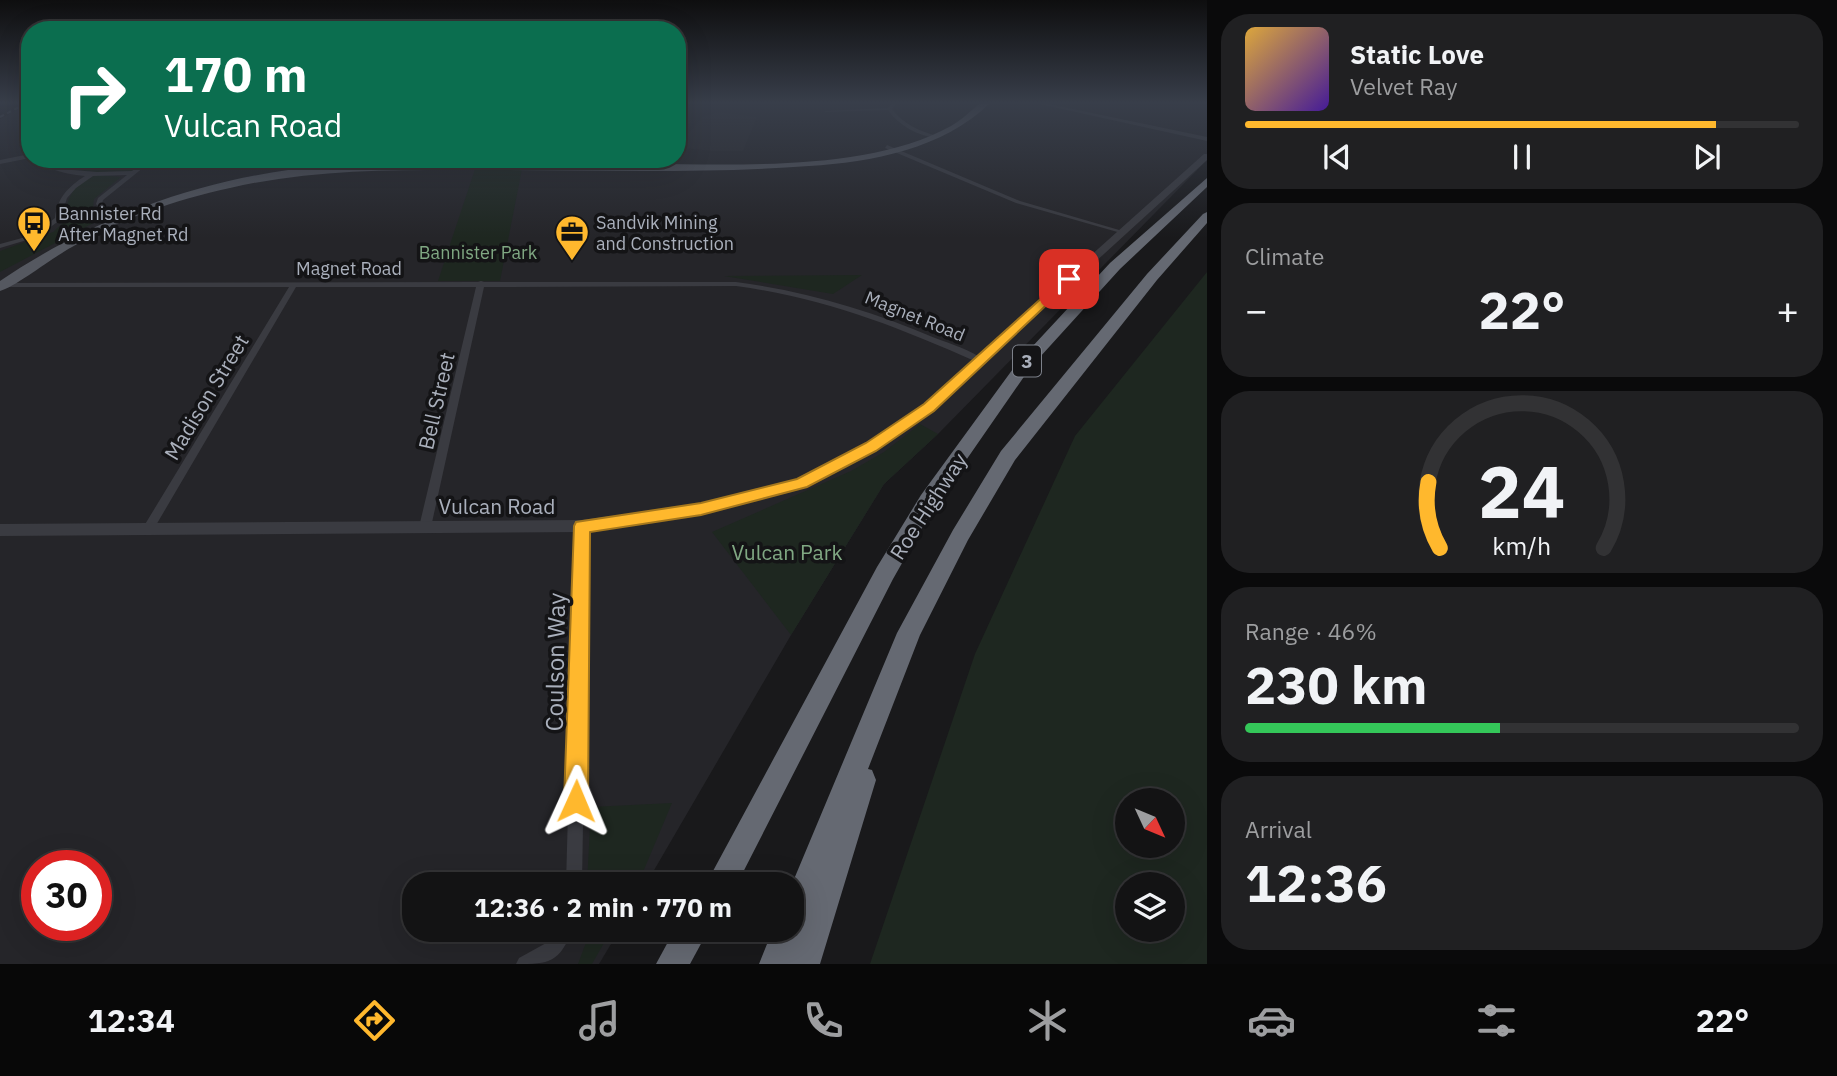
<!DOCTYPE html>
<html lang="en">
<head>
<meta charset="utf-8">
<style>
  body { margin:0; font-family:"IBM Plex Sans",sans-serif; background:#202022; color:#f1f3f6; height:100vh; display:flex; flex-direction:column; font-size:26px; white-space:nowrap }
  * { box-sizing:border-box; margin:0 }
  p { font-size:23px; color:#9d9ea0 }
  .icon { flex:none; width:38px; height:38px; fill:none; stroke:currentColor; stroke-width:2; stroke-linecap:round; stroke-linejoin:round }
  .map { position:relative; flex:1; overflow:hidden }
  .sheet { display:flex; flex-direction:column; gap:14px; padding:14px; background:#0a0a0b; width:630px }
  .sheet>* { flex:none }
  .banner { position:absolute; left:21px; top:21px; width:665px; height:147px; border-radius:28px; box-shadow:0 7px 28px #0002,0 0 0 2px #323234; background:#0b6e4f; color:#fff; overflow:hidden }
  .needle { width:46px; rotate:134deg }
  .controls { position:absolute; left:1115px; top:788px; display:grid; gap:14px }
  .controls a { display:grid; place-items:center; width:70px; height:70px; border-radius:50%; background:#131314; box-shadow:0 7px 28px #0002,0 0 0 2px #323234; font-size:35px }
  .speed { position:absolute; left:21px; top:850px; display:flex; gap:14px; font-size:35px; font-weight:700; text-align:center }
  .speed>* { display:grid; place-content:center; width:91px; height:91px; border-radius:50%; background:#131314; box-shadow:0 7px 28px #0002,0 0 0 2px #323234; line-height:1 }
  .speed .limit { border:10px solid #d22; background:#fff; color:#111 }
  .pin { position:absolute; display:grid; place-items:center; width:60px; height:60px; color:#fff; margin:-30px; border-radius:14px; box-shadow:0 4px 10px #0006 }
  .me { position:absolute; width:77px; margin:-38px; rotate:1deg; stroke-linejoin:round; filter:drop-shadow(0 0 5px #0008) }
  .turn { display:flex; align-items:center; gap:24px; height:147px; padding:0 28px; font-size:32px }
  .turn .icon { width:91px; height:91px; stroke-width:2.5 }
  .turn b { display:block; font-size:49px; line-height:60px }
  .big { font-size:52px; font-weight:800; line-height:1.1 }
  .sheet .tile { flex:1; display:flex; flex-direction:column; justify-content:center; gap:10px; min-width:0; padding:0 24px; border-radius:28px; background:#202022 }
  .sheet .dial { align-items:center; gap:0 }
  .dial svg { height:182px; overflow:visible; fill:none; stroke:#323234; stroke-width:7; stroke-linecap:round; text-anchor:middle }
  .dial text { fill:#f1f3f6; stroke:none }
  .song { display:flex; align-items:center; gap:21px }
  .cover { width:84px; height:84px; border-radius:10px; background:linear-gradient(135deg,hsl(40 70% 55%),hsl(260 70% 35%)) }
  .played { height:7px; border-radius:4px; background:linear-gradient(90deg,#ffb82d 85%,#323234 85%) }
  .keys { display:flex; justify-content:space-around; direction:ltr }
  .heat { display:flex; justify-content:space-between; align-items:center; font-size:38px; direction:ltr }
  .charge { height:10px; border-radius:5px; background:linear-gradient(90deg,#34c759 46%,#323234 0) }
  .trip { position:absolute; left:402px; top:872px; width:402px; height:70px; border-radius:28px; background:#131314; box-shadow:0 7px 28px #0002,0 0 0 2px #323234; font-weight:800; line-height:70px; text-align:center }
  .tab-bar { display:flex; height:112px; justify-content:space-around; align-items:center; background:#080808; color:#9d9ea0 }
  .tab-bar .icon { width:49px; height:49px }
  .tab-bar .selected { color:#ffb82d }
  .tab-bar b { font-size:32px; color:#f1f3f6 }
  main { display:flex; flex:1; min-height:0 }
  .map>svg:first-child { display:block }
</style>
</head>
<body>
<main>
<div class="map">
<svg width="1207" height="964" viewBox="0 0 1207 964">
  <rect width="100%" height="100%" fill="#19191b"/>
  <path fill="#252529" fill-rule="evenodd" d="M30 103V159H677V103H1207V160L938 434 884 484 791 635 646 884H415V929H620L599 964H0V119ZM37 866H96V926H37Z"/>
  <g fill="#1e2720" fill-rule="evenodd">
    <path d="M41 159H147C143 162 139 167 134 170 119 178 56 169 41 159Z"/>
    <path d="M292 159H491L329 165 287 169Z"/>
    <path d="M475 169H522L500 281H438Z"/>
    <path d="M97 175 121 177 94 199 93 208 101 215 99 220 0 272V251L53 232 66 220C65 198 75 182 97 175Z"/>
    <path d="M1207 272V964H870L975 654 1075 436ZM1127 800H1172V845H1127ZM1127 884H1172V929H1127Z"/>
    <path d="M862 275 833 294 724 276Z"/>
    <path d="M920 424 938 434 884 484 791 635 712 532 851 471 884 452Z"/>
    <path d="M672 803 638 884H587L591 807Z"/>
    <path d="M591 929H612L592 964H578Z"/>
  </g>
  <path fill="#29292d" d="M718 112 757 117 743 151H712L683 148 685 146 677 145V137L684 138 703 117Z"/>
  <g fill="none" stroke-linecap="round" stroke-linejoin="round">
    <g fill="#3a3b41" fill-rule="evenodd">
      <path d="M892 103H897L892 109C903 124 919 131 937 136V138C918 136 899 126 888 110L826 112 824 111 888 108Z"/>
      <path d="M1035 103H1044L1207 137V141Z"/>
      <path d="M887 145 1020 201 1126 232 1121 233 1016 203 885 148Z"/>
      <path d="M30 154V158L0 164V160Z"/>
      <path d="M35 159H42L60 169 97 172 132 171 147 159H154L103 200 102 204 110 212 124 218V220C112 220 103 213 96 204L98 198 127 175 93 176 76 188 67 198 60 220 37 237 0 248V244L33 235 55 218C57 198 69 186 85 176 67 174 50 171 35 159Z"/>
      <path d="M481 281 484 282H736C805 291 870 310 935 338 951 344 971 350 984 360L983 362H977C895 326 825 298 736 286L484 287 431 527 429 530H421L419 527 476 287H296L152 532H144L142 529 144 526 289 287H0V283L478 282Z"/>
      <path d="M582 522 586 523 588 526 582 884H566L576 526 578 523Z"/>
      <path d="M554 929H573C559 963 550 964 516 964L519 958 548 942Z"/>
    </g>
    <path fill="#3a3b41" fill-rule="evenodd" d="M1204 154H1207V160L933 410 876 450 807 487 701 514 582 532 0 536V524L582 520 701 504 798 479 866 444 925 404Z"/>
    <path fill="#555860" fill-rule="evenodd" d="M981 103H990C943 149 872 162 809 166 699 174 587 170 476 170 393 170 312 169 230 188 175 200 120 219 72 247 53 257 17 286 0 291V281C96 216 209 175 326 166 431 158 539 164 644 164 737 164 868 172 951 126 962 120 971 110 981 103Z"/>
    <g fill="#656972" fill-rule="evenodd">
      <path d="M1207 178V187L1120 269 1030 368 935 505 893 579 737 884H706L877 567 921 495 1018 362 1110 263Z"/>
      <path d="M1207 212V223L1157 280 1015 460 968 540 920 635 868 769 872 770 876 780 820 964H759L773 929H793L792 884 897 633 953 530 1001 451 1147 274 1203 214Z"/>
      <path d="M675 929H709L690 964H656Z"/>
    </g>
    <path stroke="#4c4f56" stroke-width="2" stroke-dasharray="4.5 3.5" stroke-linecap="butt" d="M0 117 27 103"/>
  </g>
  <linearGradient id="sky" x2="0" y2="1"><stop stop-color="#0e0e0f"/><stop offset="0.43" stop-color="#383e4a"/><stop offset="1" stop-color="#383e4a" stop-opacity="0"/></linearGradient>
  <rect width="1207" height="238" fill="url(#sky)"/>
  <path fill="#ffb82d" stroke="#a6781d" stroke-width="2" d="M1065 277 1074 279 934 411 876 451 807 487 701 515 590 532 588 801 584 810 576 813 568 810 564 801 574 526 576 522 701 503 797 479 866 443 924 404Z"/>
  <defs>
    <g id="bus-pin" transform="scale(1.75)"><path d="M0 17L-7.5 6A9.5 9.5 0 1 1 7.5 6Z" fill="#ffb82d" stroke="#141416"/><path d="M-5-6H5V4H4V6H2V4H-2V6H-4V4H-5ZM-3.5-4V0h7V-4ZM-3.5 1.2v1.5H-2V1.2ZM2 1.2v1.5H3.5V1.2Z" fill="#111"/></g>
    <g id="office-pin" transform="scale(1.75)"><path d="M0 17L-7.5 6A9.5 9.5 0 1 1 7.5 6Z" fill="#ffb82d" stroke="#141416"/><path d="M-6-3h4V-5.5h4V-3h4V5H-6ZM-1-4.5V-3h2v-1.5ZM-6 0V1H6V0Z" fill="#111"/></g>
  </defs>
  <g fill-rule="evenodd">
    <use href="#bus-pin" x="34" y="223"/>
    <use href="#office-pin" x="572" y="232"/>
  </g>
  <g text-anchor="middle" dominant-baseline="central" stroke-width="7" stroke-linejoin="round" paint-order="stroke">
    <g font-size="18" fill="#aab0bc" stroke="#141416" text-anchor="start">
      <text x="58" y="213">Bannister Rd<tspan x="58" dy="21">After Magnet Rd</tspan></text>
      <text x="596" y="222">Sandvik Mining<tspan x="596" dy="21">and Construction</tspan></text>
    </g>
    <g font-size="18" fill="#80a883" stroke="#141416">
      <text x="478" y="252">Bannister Park</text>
    </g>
    <g font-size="18" fill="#aab0bc" stroke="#141416">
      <text x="349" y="268">Magnet Road</text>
      <text transform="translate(915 316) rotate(22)">Magnet Road</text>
    </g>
    <rect fill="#141416" stroke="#7d818a" stroke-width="2" x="1013" y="345.5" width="28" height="31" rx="5"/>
    <g font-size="19" font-weight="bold" fill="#aab0bc">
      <text x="1027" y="361">3</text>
    </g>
    <g font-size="21" fill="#aab0bc" stroke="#141416">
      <text transform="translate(206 397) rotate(-59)">Madison Street</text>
      <text transform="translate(436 401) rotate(-77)">Bell Street</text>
      <text x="497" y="506">Vulcan Road</text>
      <text transform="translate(928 506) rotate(-57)">Roe Highway</text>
    </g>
    <g font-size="21" fill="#80a883" stroke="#141416">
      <text x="787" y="552">Vulcan Park</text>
    </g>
    <g font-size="24" fill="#aab0bc" stroke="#141416">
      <text transform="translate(555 662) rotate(-89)">Coulson Way</text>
    </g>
  </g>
</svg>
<div class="controls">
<a><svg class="needle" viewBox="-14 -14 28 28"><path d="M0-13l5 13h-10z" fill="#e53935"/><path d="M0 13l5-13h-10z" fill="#9d9ea0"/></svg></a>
<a><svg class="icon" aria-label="layers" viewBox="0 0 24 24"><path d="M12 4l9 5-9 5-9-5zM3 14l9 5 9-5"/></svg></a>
</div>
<div class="speed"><div class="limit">30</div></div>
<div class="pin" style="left:1069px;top:279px;background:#d93025"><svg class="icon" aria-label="arrive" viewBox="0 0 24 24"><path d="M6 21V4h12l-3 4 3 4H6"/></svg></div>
<svg class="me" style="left:576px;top:801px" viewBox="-20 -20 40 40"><path d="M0-17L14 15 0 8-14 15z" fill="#ffb82d" stroke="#fff" stroke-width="4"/></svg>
<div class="trip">12:36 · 2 min · 770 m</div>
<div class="banner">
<div class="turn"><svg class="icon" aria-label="right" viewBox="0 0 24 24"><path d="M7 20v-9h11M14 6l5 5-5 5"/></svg><div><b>170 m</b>Vulcan Road</div></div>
</div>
</div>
<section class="sheet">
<div class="tile">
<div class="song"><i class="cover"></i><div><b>Static Love</b><p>Velvet Ray</p></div></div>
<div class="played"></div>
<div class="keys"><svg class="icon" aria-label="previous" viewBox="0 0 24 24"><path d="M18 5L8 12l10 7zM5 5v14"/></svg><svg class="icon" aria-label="pause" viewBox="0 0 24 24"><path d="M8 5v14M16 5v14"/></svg><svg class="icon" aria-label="next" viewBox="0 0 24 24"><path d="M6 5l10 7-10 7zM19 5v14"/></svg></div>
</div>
<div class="tile"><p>Climate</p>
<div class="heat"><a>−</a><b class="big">22°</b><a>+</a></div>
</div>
<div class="tile dial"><svg viewBox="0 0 100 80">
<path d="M14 69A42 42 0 1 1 86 69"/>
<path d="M14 69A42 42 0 0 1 9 40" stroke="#ffb82d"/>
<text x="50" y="56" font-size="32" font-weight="700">24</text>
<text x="50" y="72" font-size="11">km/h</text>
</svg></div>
<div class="tile"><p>Range · 46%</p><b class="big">230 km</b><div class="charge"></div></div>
<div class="tile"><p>Arrival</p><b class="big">12:36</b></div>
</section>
</main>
<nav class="tab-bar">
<b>12:34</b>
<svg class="icon selected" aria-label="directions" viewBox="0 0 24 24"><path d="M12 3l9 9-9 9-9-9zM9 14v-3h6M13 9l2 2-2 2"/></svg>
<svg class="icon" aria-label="music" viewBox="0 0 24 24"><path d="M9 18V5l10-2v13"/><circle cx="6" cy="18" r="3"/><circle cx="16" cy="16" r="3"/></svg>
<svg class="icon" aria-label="phone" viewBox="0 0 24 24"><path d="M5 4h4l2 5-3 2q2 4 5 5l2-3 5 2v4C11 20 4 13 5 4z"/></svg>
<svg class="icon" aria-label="climate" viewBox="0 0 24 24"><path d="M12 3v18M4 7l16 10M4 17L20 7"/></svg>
<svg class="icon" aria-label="car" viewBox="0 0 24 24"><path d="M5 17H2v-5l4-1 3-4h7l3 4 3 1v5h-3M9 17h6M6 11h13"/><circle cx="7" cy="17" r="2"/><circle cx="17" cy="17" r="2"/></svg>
<svg class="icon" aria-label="filters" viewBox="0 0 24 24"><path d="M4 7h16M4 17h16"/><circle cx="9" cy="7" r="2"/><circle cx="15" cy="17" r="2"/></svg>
<b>22°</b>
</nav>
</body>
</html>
